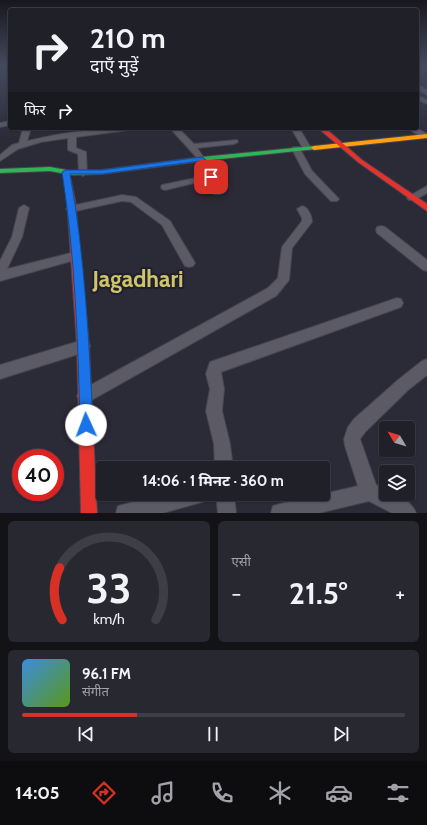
<!DOCTYPE html>
<html lang="hi">
<head>
<meta charset="utf-8">
<style>
  body { margin:0; font-family:Cabin,"Noto Sans Devanagari",sans-serif; background:#282831; color:#f1f3f6; height:100vh; display:flex; flex-direction:column; font-size:15px; white-space:nowrap }
  * { box-sizing:border-box; margin:0 }
  p { font-size:13px; color:#a2a3a8 }
  .icon { flex:none; width:22px; height:22px; fill:none; stroke:currentColor; stroke-width:2; stroke-linecap:round; stroke-linejoin:round }
  .map { position:relative; height:513px; overflow:hidden }
  .sheet { display:flex; flex-direction:column; gap:8px; padding:8px; background:#121217; flex:1 }
  .sheet>* { flex:none }
  .banner { position:absolute; left:8px; top:8px; width:411px; height:122px; border-radius:4px; box-shadow:0 1px 3px #0004,0 0 0 1px #3d3e46; background:#202029; color:#f1f3f6; overflow:hidden }
  .needle { width:26px; rotate:308deg }
  .fabs { position:absolute; left:379px; top:421px; display:grid; gap:8px }
  .fabs a { display:grid; place-items:center; width:36px; height:36px; border-radius:4px; background:#202029; box-shadow:0 1px 3px #0004,0 0 0 1px #3d3e46; font-size:20px }
  .speed { position:absolute; left:12px; top:449px; display:flex; gap:8px; font-size:20px; font-weight:700; text-align:center }
  .speed>* { display:grid; place-content:center; width:52px; height:52px; border-radius:50%; background:#202029; box-shadow:0 1px 3px #0004,0 0 0 1px #3d3e46; line-height:1 }
  .speed .limit { border:6px solid #d22; background:#fff; color:#111 }
  .pin { position:absolute; display:grid; place-items:center; width:34px; height:34px; color:#fff; margin:-17px; border-radius:8px; box-shadow:0 2px 6px #0006 }
  .me { position:absolute; width:44px; margin:-22px; rotate:358deg; stroke-linejoin:round; filter:drop-shadow(0 0 3px #0008) }
  .turn { display:flex; align-items:center; gap:14px; height:84px; padding:0 16px; font-size:18px }
  .turn .icon { width:52px; height:52px; stroke-width:2.5 }
  .turn b { display:block; font-size:28px; line-height:34px }
  .then { display:flex; align-items:center; height:38px; padding:0 16px; background:#0003; gap:8px; font-size:15px }
  .big { font-size:30px; font-weight:700; line-height:1.1 }
  .sheet .card { flex:1; display:flex; flex-direction:column; justify-content:center; gap:6px; min-width:0; padding:0 14px; border-radius:6px; background:#282831 }
  .sheet .dial { align-items:center; gap:0 }
  .dial svg { height:104px; overflow:visible; fill:none; stroke:#3d3e46; stroke-width:7; stroke-linecap:round; text-anchor:middle }
  .dial text { fill:#f1f3f6; stroke:none }
  .song { display:flex; align-items:center; gap:12px }
  .cover { width:48px; height:48px; border-radius:6px; background:linear-gradient(135deg,hsl(210 70% 55%),hsl(90 70% 35%)) }
  .played { height:4px; border-radius:2px; background:linear-gradient(90deg,#d93025 30%,#3d3e46 30%) }
  .keys { display:flex; justify-content:space-around; direction:ltr }
  .heat { display:flex; justify-content:space-between; align-items:center; font-size:22px; direction:ltr }
  .sheet .tiles { flex:1; display:grid; gap:8px; grid-template-columns:1fr 1fr }
  .card:last-child { grid-column:span 2 }
  .trip { position:absolute; left:96px; top:461px; width:234px; height:40px; border-radius:4px; background:#202029; box-shadow:0 1px 3px #0004,0 0 0 1px #3d3e46; font-weight:700; line-height:40px; text-align:center }
  .tab-bar { display:flex; height:64px; justify-content:space-around; align-items:center; background:#0d0d10; color:#a2a3a8 }
  .tab-bar .icon { width:28px; height:28px }
  .tab-bar .active { color:#d93025 }
  .tab-bar b { font-size:18px; color:#f1f3f6 }
  .map>svg:first-child { display:block }
</style>
</head>
<body>
<div class="map">
<svg width="427" height="513" viewBox="0 0 427 513">
  <rect width="100%" height="100%" fill="#2b2a37"/>
  <g fill="none" stroke-linecap="round" stroke-linejoin="round">
    <g stroke="#464551" stroke-width="2">
      <g id="street">
        <path d="M420 66H427V70Z"/>
        <path d="M417 84 427 90V95L417 89Z"/>
        <path d="M417 95 427 100V104L417 99Z"/>
        <path d="M10 121V125L0 127V123Z"/>
        <path d="M23 128H31L27 141C60 133 98 128 132 128L128 130 76 137V148L86 152 87 173 83 176 79 173 78 154 68 150V138L41 142 18 149 0 161V155L12 145 19 143Z"/>
        <path d="M170 128H178L194 144 237 140 238 142 234 144 197 148C208 162 214 176 222 192L220 194H214L207 180 165 190 162 189 161 187 162 185 205 176 198 159Z"/>
        <path d="M291 128H299L311 148 310 150H304Z"/>
        <path d="M407 128H416L427 134V138H423Z"/>
        <path d="M293 147H299L312 171 337 197 339 199 337 201H331L305 174 292 149Z"/>
        <path d="M427 186V193L415 200H409L407 198 409 196Z"/>
        <path d="M122 195 136 197 170 221 195 263 193 266 189 267 185 266 162 225 131 202 122 201 71 212 66 209 71 206Z"/>
        <path d="M24 205 29 208 22 237 7 269 75 252 79 253 80 256 79 259 75 260 0 281V261L12 237 19 208Z"/>
        <path d="M302 206C308 207 312 216 312 222L292 248 289 280 276 296 90 401 85 404 80 401 77 396 80 391 268 288 278 278 282 247 302 221V218L297 209Z"/>
        <path d="M381 226 385 227 427 260V271L423 270 377 233 376 230 377 227Z"/>
        <path d="M397 298 401 299 403 303 401 307 221 372 224 389 222 411 230 444 233 468H215L214 444 206 411 210 389 206 374 210 362Z"/>
        <path d="M83 340 88 341 90 346 88 351 0 379V365Z"/>
        <path d="M427 359V375L408 390 366 431 360 439 376 485 386 490V494C399 494 411 501 416 513H392L369 501 319 513H271L273 506 280 504 358 486 345 446 344 439 348 427 354 419 398 380 422 361Z"/>
        <path d="M165 494H212L209 500 163 513H116L118 506Z"/>
        <path d="M216 494H234L236 513H218Z"/>
      </g>
    </g>
    <g stroke="#464551" stroke-width="2">
      <path id="fast" d="M314 146 316 147V149L202 161 102 174 72 175 50 171 0 173V169L50 167 72 171 102 170 202 157Z"/>
    </g>
    <g stroke="#464551" stroke-width="2">
      <path id="slow" d="M427 134V138L314 150 311 148 314 146Z"/>
    </g>
    <g stroke="#464551" stroke-width="2">
      <g id="jam">
        <path d="M318 128H325L362 160 427 204V211L358 162Z"/>
        <path d="M66 170 69 172 75 200 89 346 97 513H81L77 346 67 200 63 172Z"/>
      </g>
    </g>
    <use href="#street" fill="#5b5a65" fill-rule="evenodd"/>
    <use href="#fast" fill="#30b455" fill-rule="evenodd"/>
    <use href="#slow" fill="#ff9f0a" fill-rule="evenodd"/>
    <use href="#jam" fill="#e5322d" fill-rule="evenodd"/>
  </g>
  <linearGradient id="sky" x2="0" y2="1"><stop stop-color="#18171e"/><stop offset="0.48" stop-color="#444a5e"/><stop offset="1" stop-color="#444a5e" stop-opacity="0"/></linearGradient>
  <rect width="427" height="138" fill="url(#sky)"/>
  <path fill="#1a73e8" stroke="#114b97" d="M202 157 205 159 215 177 214 179H208L200 161 102 174H70C85 257 89 341 93 425L91 430 86 432 82 430 80 425C78 341 75 255 62 172L66 170H102Z"/>
  <g text-anchor="middle" dominant-baseline="central" stroke-width="4" stroke-linejoin="round" paint-order="stroke">
    <g font-size="23" font-weight="bold" fill="#cfc568" stroke="#1f1e31">
      <text x="138" y="279">Jagadhari</text>
    </g>
  </g>
</svg>
<div class="fabs">
<a><svg class="needle" viewBox="-14 -14 28 28"><path d="M0-13l5 13h-10z" fill="#e53935"/><path d="M0 13l5-13h-10z" fill="#a2a3a8"/></svg></a>
<a><svg class="icon" aria-label="layers" viewBox="0 0 24 24"><path d="M12 4l9 5-9 5-9-5zM3 14l9 5 9-5"/></svg></a>
</div>
<div class="speed"><div class="limit">40</div></div>
<div class="pin" style="left:211px;top:177px;background:#d93025"><svg class="icon" aria-label="arrive" viewBox="0 0 24 24"><path d="M6 21V4h12l-3 4 3 4H6"/></svg></div>
<svg class="me" style="left:86px;top:425px" viewBox="-20 -20 40 40"><circle r="19" fill="#fff"/><path d="M0-13L10 11 0 6-10 11z" fill="#1a73e8"/></svg>
<div class="trip">14:06 · 1 मिनट · 360 m</div>
<div class="banner">
<div class="turn"><svg class="icon" aria-label="right" viewBox="0 0 24 24"><path d="M7 20v-9h11M14 6l5 5-5 5"/></svg><div><b>210 m</b>दाएँ मुड़ें</div></div>
<div class="then">फिर<svg class="icon" aria-label="right" viewBox="0 0 24 24"><path d="M7 20v-9h11M14 6l5 5-5 5"/></svg></div>
</div>
</div>
<section class="sheet">
<div class="tiles">
<div class="card dial"><svg viewBox="0 0 100 80">
<path d="M14 69A42 42 0 1 1 86 69"/>
<path d="M14 69A42 42 0 0 1 12 29" stroke="#d93025"/>
<text x="50" y="56" font-size="32" font-weight="700">33</text>
<text x="50" y="72" font-size="11">km/h</text>
</svg></div>
<div class="card"><p>एसी</p>
<div class="heat"><a>−</a><b class="big">21.5°</b><a>+</a></div>
</div>
<div class="card">
<div class="song"><i class="cover"></i><div><b>96.1 FM</b><p>संगीत</p></div></div>
<div class="played"></div>
<div class="keys"><svg class="icon" aria-label="previous" viewBox="0 0 24 24"><path d="M18 5L8 12l10 7zM5 5v14"/></svg><svg class="icon" aria-label="pause" viewBox="0 0 24 24"><path d="M8 5v14M16 5v14"/></svg><svg class="icon" aria-label="next" viewBox="0 0 24 24"><path d="M6 5l10 7-10 7zM19 5v14"/></svg></div>
</div>
</div>
</section>
<nav class="tab-bar">
<b>14:05</b>
<svg class="icon active" aria-label="directions" viewBox="0 0 24 24"><path d="M12 3l9 9-9 9-9-9zM9 14v-3h6M13 9l2 2-2 2"/></svg>
<svg class="icon" aria-label="music" viewBox="0 0 24 24"><path d="M9 18V5l10-2v13"/><circle cx="6" cy="18" r="3"/><circle cx="16" cy="16" r="3"/></svg>
<svg class="icon" aria-label="phone" viewBox="0 0 24 24"><path d="M5 4h4l2 5-3 2q2 4 5 5l2-3 5 2v4C11 20 4 13 5 4z"/></svg>
<svg class="icon" aria-label="climate" viewBox="0 0 24 24"><path d="M12 3v18M4 7l16 10M4 17L20 7"/></svg>
<svg class="icon" aria-label="car" viewBox="0 0 24 24"><path d="M5 17H2v-5l4-1 3-4h7l3 4 3 1v5h-3M9 17h6M6 11h13"/><circle cx="7" cy="17" r="2"/><circle cx="17" cy="17" r="2"/></svg>
<svg class="icon" aria-label="filters" viewBox="0 0 24 24"><path d="M4 7h16M4 17h16"/><circle cx="9" cy="7" r="2"/><circle cx="15" cy="17" r="2"/></svg>
</nav>
</body>
</html>
